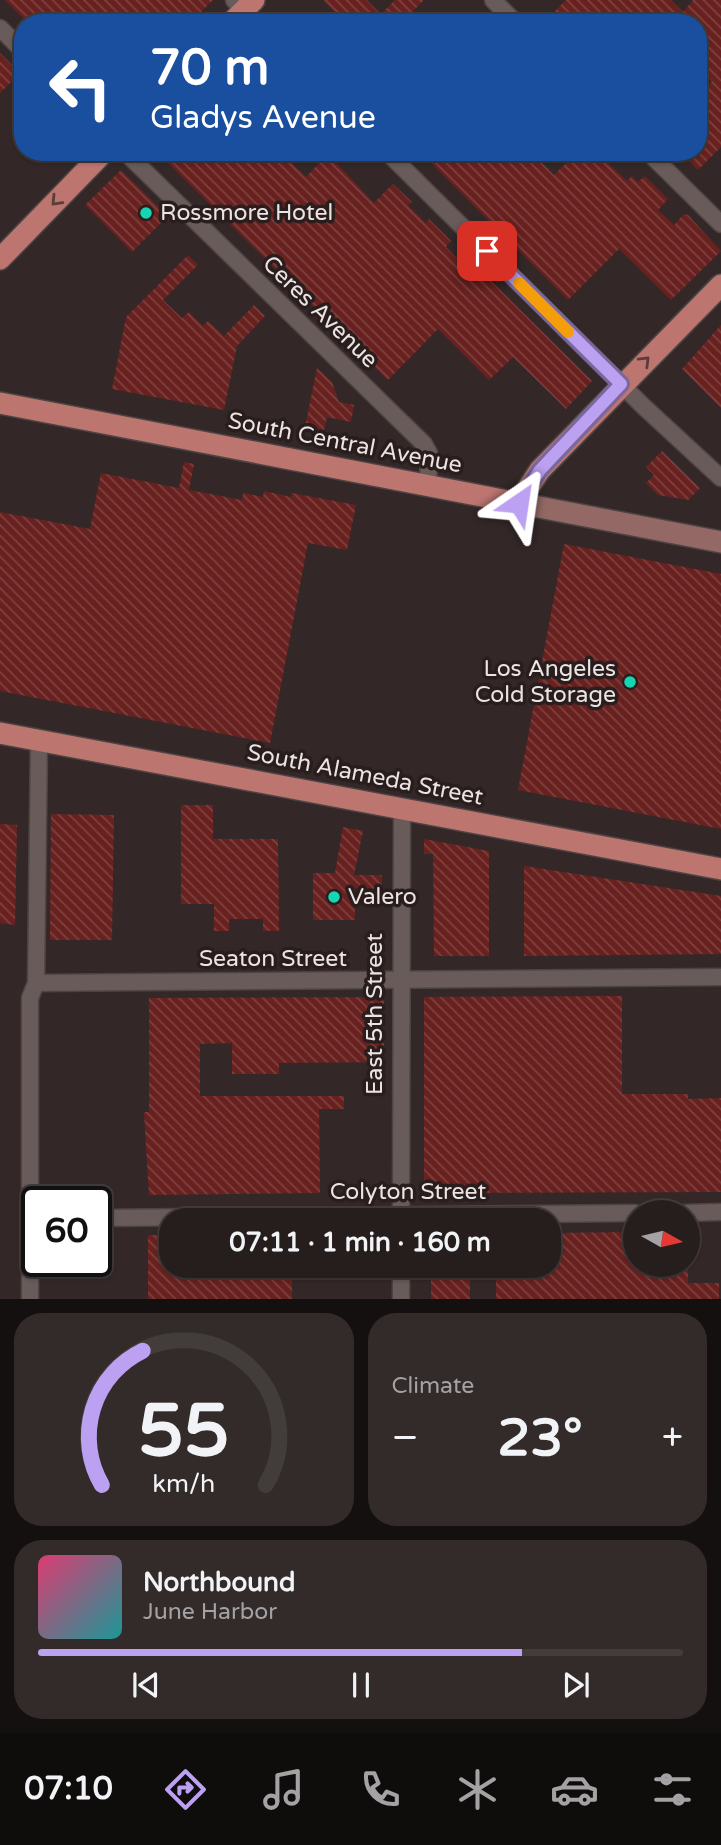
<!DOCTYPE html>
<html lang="en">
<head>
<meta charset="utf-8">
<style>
  body { margin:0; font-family:"Varela Round",sans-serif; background:#322b2a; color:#f1f3f6; height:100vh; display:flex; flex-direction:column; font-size:26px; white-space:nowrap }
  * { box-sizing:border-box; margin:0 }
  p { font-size:23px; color:#a4a2a4 }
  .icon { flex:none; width:38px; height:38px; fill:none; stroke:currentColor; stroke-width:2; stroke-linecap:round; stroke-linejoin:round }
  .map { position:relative; height:1299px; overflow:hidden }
  .panel { display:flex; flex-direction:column; gap:14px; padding:14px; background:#151010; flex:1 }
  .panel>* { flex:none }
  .top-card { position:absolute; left:14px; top:14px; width:693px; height:147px; border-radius:28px; box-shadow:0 2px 5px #0004,0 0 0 2px #423c3b; background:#1a4fa0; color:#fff; overflow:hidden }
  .needle { width:46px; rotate:98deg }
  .fabs { position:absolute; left:623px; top:1200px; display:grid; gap:14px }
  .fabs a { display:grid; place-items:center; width:77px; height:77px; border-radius:50%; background:#261e1d; box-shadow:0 2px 5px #0004,0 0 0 2px #423c3b; font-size:35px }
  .speed { position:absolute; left:21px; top:1186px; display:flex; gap:14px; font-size:35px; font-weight:700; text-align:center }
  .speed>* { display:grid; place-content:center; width:91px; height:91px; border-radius:50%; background:#261e1d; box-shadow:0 2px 5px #0004,0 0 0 2px #423c3b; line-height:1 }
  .speed .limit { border:4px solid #111; border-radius:10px; background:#fff; color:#111 }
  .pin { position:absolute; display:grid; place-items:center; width:60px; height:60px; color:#fff; margin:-30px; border-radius:14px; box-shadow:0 4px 10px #0006 }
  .me { position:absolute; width:77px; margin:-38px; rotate:32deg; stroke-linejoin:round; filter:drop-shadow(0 0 5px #0008) }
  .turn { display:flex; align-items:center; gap:24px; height:147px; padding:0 21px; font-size:32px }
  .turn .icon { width:91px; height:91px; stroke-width:2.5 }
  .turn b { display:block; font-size:49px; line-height:60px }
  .big { font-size:52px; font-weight:700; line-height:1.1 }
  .panel .card { flex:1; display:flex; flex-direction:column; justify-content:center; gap:10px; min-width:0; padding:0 24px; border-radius:28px; background:#322b2a }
  .panel .dial { align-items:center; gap:0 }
  .dial svg { height:182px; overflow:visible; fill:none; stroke:#423c3b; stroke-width:7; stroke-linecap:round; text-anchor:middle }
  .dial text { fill:#f1f3f6; stroke:none }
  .song { display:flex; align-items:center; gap:21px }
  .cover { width:84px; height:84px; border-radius:10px; background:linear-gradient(135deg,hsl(340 70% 55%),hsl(180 70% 35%)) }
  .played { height:7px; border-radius:4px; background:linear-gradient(90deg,#bca0f2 75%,#423c3b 75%) }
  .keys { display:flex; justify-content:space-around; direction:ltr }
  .heat { display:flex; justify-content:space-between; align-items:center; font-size:38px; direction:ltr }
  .panel .tiles { flex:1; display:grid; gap:14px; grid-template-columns:1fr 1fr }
  .card:last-child { grid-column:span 2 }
  .trip { position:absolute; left:159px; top:1208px; width:402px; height:70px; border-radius:28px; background:#261e1d; box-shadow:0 2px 5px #0004,0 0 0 2px #423c3b; font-weight:700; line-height:70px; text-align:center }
  .dock { display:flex; height:112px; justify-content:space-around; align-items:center; background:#0f0c0c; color:#a4a2a4 }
  .dock .icon { width:49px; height:49px }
  .dock .selected { color:#bca0f2 }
  .dock b { font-size:32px; color:#f1f3f6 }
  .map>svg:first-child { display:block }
</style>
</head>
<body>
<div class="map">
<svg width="721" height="1299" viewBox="0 0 721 1299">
  <defs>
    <pattern id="building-back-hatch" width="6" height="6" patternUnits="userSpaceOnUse" patternTransform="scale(1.75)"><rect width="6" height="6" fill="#68211f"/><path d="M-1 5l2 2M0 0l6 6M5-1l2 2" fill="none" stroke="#7e413f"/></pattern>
  </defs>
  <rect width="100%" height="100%" fill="#332827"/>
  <g fill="url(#building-back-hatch)">
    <path d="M5 0H213L190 23H28Z"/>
    <path d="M323 0H367L381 14 395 0H424L401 23H346Z"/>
    <path d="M566 0H671L683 12 693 0H721V147L698 170 680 152H698V96L712 81 698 67V23H543Z"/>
    <path d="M0 53 20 73 0 93Z"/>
    <path d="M157 152H281L306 177 328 154 374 203 393 184 412 202 408 205 426 223 429 219 451 241 446 247 476 277 482 272 592 381 566 409 513 357 489 380 438 329 388 380Z"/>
    <path d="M420 152H531L554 175 577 152H611L604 159 627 181 632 176 638 182 645 176 668 199 658 210 674 225 684 214 688 215 721 251 671 300 619 249 568 300Z"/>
    <path d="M121 170 168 216 132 252 85 205Z"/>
    <path d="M188 255 198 265 163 300 182 318 189 312 203 326 208 321 224 336 254 305 265 316 237 346 224 410 112 389 126 317Z"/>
    <path d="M721 325V408L682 369Z"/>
    <path d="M317 368 332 382 339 402 354 405 351 422 327 417 324 430 305 427Z"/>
    <path d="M662 451 700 488 688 500 658 495 646 483 654 475 646 467Z"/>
    <path d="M184 462 194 464 189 490 242 500 243 493 263 497 264 491 291 497 292 493 356 505 347 550 308 543 270 743 0 691V512L90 529 101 473 179 488Z"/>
    <path d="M564 544 721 574V829L518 790Z"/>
    <path d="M181 805H213V839H278L279 931H263V919H229V931H214V904H181Z"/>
    <path d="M51 814 114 815 112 940H50Z"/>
    <path d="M0 824 17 825 15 925 0 923Z"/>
    <path d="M343 827 363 831 354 875H382V889L355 888V920H313V873H335Z"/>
    <path d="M424 839 489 851V956H434L433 854H424Z"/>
    <path d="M524 866 721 896V954L524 956Z"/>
    <path d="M622 996V1094H688V1099L721 1098V1192L424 1193V997Z"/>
    <path d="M380 997 384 1001V1062L279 1063V1074H232V1043L200 1044V1096H344V1109H319L320 1193 149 1195 144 1112H149V998Z"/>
    <path d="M635 1232V1265H688V1283H719V1299H496V1265H550V1233Z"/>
    <path d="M148 1235H172V1265H292V1299H148Z"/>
    <rect x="431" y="1265" width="39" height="34"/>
  </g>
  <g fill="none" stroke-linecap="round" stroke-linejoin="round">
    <g stroke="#4c4443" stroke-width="19">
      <g id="street">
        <path d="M234 0 257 23"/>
        <path d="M493 0 516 23"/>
        <path d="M0 28 23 51"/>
        <path d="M125 152 424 444 429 453 428 486"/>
        <path d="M387 152 643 406 721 478"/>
        <path d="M648 152 721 224"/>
        <path d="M36 983 721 977"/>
        <path d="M685 1213 721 1212"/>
        <path d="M96 1218 635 1213"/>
        <path d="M401 1220 402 809"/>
        <path d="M30 1299V998L36 983 39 741"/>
        <path d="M401 1299V1265"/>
      </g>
    </g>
    <g stroke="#4c4443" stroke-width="24">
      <path id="secondary" d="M518 503 721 542"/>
    </g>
    <g stroke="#4c4443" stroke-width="24">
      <g id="primary">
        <path d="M231 23 254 0"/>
        <path d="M0 259 104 152"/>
        <path d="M0 403 518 503 540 470 721 285"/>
        <path d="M0 733 721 869"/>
      </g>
    </g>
    <use href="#street" stroke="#685b5a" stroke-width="16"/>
    <use href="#secondary" stroke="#936865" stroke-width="21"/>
    <use href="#primary" stroke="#bd7570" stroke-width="21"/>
  </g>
  <defs><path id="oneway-chevron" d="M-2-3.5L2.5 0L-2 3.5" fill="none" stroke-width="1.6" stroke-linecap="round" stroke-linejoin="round" transform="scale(1.75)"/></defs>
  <g stroke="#5d3c3a">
    <use href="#oneway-chevron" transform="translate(56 201) rotate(134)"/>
    <use href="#oneway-chevron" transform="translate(645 361) rotate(-45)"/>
  </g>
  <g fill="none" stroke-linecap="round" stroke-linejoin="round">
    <g stroke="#7a689d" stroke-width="18">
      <path id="route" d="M487 251 621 384 540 470 519 503"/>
    </g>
    <use href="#route" stroke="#bca0f2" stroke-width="12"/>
    <path stroke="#f59e0b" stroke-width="12" d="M519 283 568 332"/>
  </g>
  <g fill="#15d5b3" stroke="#291e1d" stroke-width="2.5">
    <circle cx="146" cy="213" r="7"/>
    <circle cx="630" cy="682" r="7"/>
    <circle cx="334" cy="897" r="7"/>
  </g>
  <g text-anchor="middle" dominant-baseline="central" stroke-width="7" stroke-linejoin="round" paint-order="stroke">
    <g font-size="23" fill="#ebe4e3" stroke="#291e1d" text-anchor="start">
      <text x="160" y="213">Rossmore Hotel</text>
      <text x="616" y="669" text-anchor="end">Los Angeles<tspan x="616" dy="26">Cold Storage</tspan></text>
      <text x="348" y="897">Valero</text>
    </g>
    <g font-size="23" fill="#ebe4e3" stroke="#291e1d">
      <text transform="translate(320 312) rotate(44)">Ceres Avenue</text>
      <text transform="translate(345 443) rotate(11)">South Central Avenue</text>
      <text transform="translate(365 775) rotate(11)">South Alameda Street</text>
      <text x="273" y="959">Seaton Street</text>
      <text transform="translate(375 1014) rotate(-90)">East 5th Street</text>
      <text x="408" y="1192">Colyton Street</text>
    </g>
  </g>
</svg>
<div class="fabs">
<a><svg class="needle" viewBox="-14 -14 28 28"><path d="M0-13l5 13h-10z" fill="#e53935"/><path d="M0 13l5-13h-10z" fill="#a4a2a4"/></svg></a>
</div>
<div class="speed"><div class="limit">60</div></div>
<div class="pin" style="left:487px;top:251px;background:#d93025"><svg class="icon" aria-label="arrive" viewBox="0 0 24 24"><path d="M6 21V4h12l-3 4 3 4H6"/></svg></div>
<svg class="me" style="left:519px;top:503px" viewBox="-20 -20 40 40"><path d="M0-17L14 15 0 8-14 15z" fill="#bca0f2" stroke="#fff" stroke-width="4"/></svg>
<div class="trip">07:11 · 1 min · 160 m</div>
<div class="top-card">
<div class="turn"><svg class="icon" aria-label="left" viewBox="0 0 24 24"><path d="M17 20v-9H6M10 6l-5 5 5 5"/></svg><div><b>70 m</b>Gladys Avenue</div></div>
</div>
</div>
<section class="panel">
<div class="tiles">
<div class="card dial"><svg viewBox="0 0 100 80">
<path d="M14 69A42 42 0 1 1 86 69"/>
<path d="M14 69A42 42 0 0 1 32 10" stroke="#bca0f2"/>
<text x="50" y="56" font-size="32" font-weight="700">55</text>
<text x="50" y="72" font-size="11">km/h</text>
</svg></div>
<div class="card"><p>Climate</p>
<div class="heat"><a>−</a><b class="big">23°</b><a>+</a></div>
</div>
<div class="card">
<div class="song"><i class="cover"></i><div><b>Northbound</b><p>June Harbor</p></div></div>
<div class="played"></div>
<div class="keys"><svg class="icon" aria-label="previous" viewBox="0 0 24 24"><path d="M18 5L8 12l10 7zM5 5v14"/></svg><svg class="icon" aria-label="pause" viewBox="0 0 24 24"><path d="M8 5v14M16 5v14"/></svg><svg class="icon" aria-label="next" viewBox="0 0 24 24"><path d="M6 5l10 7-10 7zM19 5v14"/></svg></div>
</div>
</div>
</section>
<nav class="dock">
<b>07:10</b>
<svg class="icon selected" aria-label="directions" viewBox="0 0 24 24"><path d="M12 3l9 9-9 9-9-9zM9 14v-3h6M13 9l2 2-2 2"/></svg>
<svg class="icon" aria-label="music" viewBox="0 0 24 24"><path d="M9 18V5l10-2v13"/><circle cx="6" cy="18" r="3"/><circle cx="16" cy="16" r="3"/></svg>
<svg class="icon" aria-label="phone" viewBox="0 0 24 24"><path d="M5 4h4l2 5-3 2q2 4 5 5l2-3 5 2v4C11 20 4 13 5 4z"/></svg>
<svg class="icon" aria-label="climate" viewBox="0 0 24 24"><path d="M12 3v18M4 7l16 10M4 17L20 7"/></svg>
<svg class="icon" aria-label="car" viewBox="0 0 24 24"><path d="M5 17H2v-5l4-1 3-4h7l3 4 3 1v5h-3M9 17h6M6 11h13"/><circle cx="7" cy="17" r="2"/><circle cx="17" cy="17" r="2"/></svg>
<svg class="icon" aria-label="filters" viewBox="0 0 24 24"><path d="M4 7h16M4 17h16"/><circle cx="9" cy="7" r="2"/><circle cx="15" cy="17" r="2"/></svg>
</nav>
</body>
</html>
